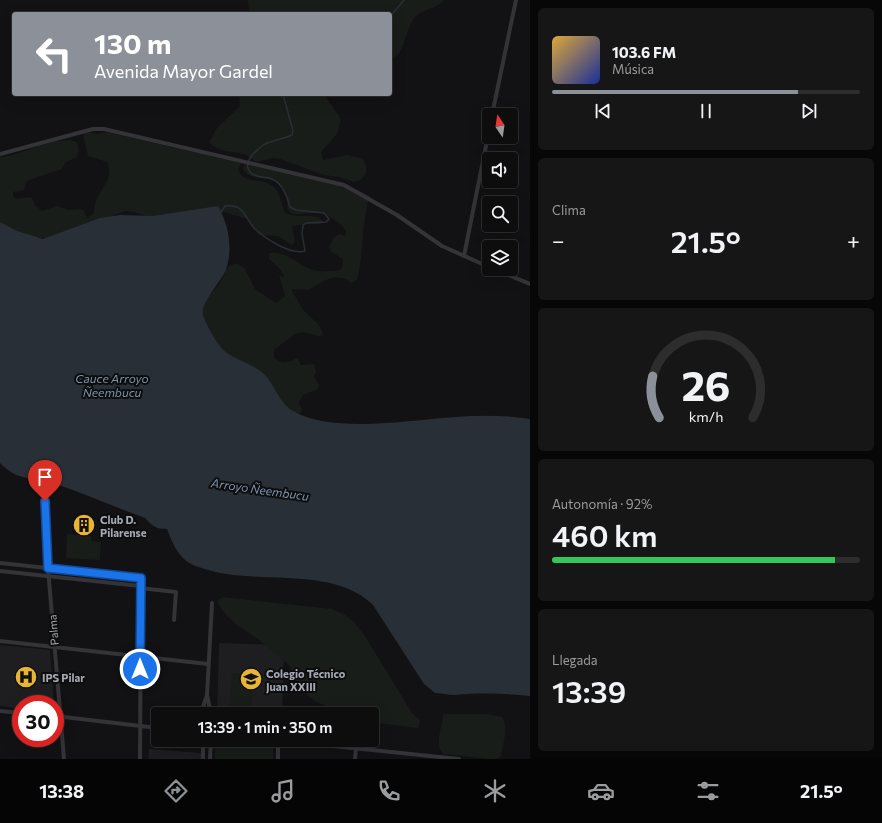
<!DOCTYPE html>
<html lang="es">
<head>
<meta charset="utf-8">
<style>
  body { margin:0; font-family:Commissioner,sans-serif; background:#171617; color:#f1f3f6; height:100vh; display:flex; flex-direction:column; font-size:15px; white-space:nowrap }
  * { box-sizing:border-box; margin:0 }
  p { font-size:13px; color:#9b9c9e }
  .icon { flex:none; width:22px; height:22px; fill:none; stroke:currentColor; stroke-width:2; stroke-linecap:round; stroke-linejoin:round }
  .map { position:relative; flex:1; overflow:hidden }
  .details { display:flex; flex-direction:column; gap:8px; padding:8px; background:#080708; width:352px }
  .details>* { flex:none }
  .hud { position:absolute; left:12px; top:12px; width:380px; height:84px; border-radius:4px; box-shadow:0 4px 16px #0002,0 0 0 1px #2e2d2e; background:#8c9099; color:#fff; overflow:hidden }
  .needle { width:26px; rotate:347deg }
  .buttons { position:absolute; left:482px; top:108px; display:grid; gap:8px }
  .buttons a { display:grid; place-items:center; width:36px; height:36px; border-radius:4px; background:#0e0d0e; box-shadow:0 4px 16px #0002,0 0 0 1px #2e2d2e; font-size:20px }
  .speed { position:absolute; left:12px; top:695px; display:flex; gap:8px; font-size:20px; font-weight:700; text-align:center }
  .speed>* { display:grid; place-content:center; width:52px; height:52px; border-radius:50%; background:#0e0d0e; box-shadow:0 4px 16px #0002,0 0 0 1px #2e2d2e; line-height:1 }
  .speed .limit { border:6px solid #d22; background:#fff; color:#111 }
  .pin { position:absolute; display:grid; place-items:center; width:34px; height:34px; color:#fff; margin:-41px -17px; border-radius:50% 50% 50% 0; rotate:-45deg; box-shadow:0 0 4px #0007 }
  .pin .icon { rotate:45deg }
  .me { position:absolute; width:44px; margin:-22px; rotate:0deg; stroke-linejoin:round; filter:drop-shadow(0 0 3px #0008) }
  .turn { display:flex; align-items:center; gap:14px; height:84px; padding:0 16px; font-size:18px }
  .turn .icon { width:52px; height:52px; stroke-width:2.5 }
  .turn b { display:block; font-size:28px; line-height:34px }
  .big { font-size:30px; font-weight:600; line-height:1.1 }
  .details .widget { flex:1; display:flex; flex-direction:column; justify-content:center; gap:6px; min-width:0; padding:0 14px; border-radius:6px; background:#171617 }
  .details .dial { align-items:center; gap:0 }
  .dial svg { height:104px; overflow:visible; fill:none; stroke:#2e2d2e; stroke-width:7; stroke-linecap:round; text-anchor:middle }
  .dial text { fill:#f1f3f6; stroke:none }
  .song { display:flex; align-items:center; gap:12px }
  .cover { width:48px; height:48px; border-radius:6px; background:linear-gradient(135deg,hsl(40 70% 55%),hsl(230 70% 35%)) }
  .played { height:4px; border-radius:2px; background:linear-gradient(90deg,#8c9099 80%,#2e2d2e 80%) }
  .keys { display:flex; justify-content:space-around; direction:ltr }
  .heat { display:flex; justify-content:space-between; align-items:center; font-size:22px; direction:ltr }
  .charge { height:6px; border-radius:3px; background:linear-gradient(90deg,#34c759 92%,#2e2d2e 0) }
  .trip { position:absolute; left:151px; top:707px; width:228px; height:40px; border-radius:4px; background:#0e0d0e; box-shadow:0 4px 16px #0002,0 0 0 1px #2e2d2e; font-weight:600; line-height:40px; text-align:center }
  .tabs { display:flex; height:64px; justify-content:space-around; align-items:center; background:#060506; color:#9b9c9e }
  .tabs .icon { width:28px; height:28px }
  .tabs .current { color:#8c9099 }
  .tabs b { font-size:18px; color:#f1f3f6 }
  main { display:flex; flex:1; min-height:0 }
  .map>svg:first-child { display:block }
</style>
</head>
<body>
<main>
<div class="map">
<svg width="530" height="759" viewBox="0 0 530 759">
  <rect width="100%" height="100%" fill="#121113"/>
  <g fill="#1e1e20">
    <path d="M219 643 284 645 282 714H217Z"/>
    <path d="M0 645 50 650 54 704H21V709L0 706Z"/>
    <path d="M149 749 201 753V759H148Z"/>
  </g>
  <g fill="#181d19">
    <path d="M248 0H444C436 10 423 8 415 17 404 30 407 53 390 60V14H249Z"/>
    <path d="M239 94H324L341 119 337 134 321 152 323 160 347 155 363 159 366 166V174L361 180 354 182 339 177 324 175 280 159 272 158 257 162C252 160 248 155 244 154 231 151 218 152 209 142L217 128 240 106Z"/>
    <path d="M87 132 98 134 106 132 241 163 238 170C245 186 264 176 275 188 280 194 282 204 284 212 295 220 315 212 322 220L321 224H309L292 226 295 242 292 245 278 236 259 235 247 219 224 212 198 216H145L134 212 126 211 47 238 0 235V157C22 156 56 134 77 142L79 150 77 157 66 162 62 169 29 180 26 182 24 190 13 192V196L16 199 28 197 32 198 35 205 42 211 57 206 69 210 81 209 84 211 87 218 93 214C95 210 94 205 96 201 100 188 115 178 107 162L88 156 83 134Z"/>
    <path d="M244 163 356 189 370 196C361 223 364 253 357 280L350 283 348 280C333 273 321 282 309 290L293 289 292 292C298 299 298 303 303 309 309 318 322 323 323 335L319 336 303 332 295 334 274 350V358C283 364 288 363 297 358L301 365 314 364 316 372 314 376 319 385 318 389 303 395 299 402 302 410 298 416 214 357 200 305 219 285 228 267 234 264H239L245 269 255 289 276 303 285 296 279 275 283 277 284 276 280 269 269 259V253C293 250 301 274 327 271 334 271 337 272 342 268L343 259 331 252 329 246 334 237 339 234 345 236 346 232C341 222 340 224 332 218 317 207 299 219 290 212 285 207 290 193 279 184 268 175 251 182 243 169Z"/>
    <path d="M67 534 91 536V541L101 542 100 560 66 558Z"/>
    <path d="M223 597 332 609 345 615 354 622 365 636 412 713 420 721 418 728 385 724 372 721V714H344L315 701 301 690 292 675 290 666 259 640 237 625 227 616 219 605 218 600Z"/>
    <path d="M232 673 254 674 253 688 231 687Z"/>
    <path d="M231 687 253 689 251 712 229 711Z"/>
    <path d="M443 714H487L502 717C509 726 503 745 501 756L497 759H490L444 754C433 746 443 726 443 714Z"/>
    <path d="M215 740 273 746V759H215Z"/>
  </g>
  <path fill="#292f36" d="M218 206C229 225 233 249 226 270 221 282 200 303 203 315 206 325 219 348 227 353 237 360 249 363 259 370 275 381 277 402 293 411 333 434 410 420 455 417 480 415 505 415 530 419V696C504 693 480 693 454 695 447 695 442 693 435 693L424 684 373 605C332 565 256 586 205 569 198 567 188 564 183 558 175 550 171 539 167 529 156 529 152 526 145 518 114 507 84 493 53 483 29 475 20 483 0 463V222L17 231 43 239 100 218 120 215 153 216Z"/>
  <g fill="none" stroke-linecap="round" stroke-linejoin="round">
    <g stroke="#292f36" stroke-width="1.5">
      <path d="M390 17 404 0"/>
      <path d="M221 212 225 206C246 204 244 218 255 229 266 239 290 255 305 251L302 233 303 225 306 223 326 222 329 219 324 213 296 210 290 207C287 195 282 181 269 178 264 177 258 177 254 175 238 165 256 150 265 144 273 140 284 139 292 135L293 131 283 94"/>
    </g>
    <g stroke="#333338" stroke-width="4">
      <path d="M492 115 516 0"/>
      <path d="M0 154 93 129H104L344 185 397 215 442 246 489 267"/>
      <path d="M464 256 489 131"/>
      <path d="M494 269 530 284"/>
      <path d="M45 501 48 568 64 759"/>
      <path d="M0 563 141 578 140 759"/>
      <path d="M0 571 140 586"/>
      <path d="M140 588 176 592 174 620"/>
      <path d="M0 641 208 664"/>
      <path d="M0 711 21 713"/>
      <path d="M203 714V707L207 695"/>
      <path d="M211 714 207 695 212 603"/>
      <path d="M55 716 158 728"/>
      <path d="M275 740 459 759"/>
      <path d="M278 740V759"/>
      <path d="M203 759V740"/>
      <path d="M210 759 211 740"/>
      <path d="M355 759 356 748"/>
    </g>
  </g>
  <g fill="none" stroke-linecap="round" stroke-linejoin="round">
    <g stroke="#114b97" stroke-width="10">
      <path id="route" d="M45 501 48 568 141 578 140 669"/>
    </g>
    <use href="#route" stroke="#1a73e8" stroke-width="7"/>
  </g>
  <defs>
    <g id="building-disc" transform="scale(1.15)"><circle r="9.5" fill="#e7b436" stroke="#0d0d0e"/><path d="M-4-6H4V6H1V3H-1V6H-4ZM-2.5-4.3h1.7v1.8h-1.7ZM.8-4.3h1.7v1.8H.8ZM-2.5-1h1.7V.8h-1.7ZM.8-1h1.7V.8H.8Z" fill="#111"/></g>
    <g id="hospital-disc" transform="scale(1.15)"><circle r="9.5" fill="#e7b436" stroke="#0d0d0e"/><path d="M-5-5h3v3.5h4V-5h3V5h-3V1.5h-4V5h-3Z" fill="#111"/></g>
    <g id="school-disc" transform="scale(1.15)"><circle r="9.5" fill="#e7b436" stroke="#0d0d0e"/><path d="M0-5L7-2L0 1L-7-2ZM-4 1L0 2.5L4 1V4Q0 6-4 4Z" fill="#111"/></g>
  </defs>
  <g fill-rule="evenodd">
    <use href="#building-disc" x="84" y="525"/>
    <use href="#hospital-disc" x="26" y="677"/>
    <use href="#school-disc" x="251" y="679"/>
  </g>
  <g text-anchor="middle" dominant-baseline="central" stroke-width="4" stroke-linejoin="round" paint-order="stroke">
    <g font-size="11" font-weight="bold" fill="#a4a8b3" stroke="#0d0d0e" text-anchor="start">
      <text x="100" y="519">Club D.<tspan x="100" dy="13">Pilarense</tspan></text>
      <text x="266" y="673">Colegio Técnico<tspan x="266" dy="13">Juan XXIII</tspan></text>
      <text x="42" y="677">IPS Pilar</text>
    </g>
    <g font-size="11" fill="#a4a8b3" stroke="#0d0d0e">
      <text transform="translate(53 630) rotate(-95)">Palma</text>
    </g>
    <g font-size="12" font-style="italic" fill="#7c93ac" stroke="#0d0d0e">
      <text x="112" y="378">Cauce Arroyo<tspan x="112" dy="14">Ñeembucu</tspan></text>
      <text transform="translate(260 489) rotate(8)">Arroyo Ñeembucu</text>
    </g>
  </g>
</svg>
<div class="buttons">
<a><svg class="needle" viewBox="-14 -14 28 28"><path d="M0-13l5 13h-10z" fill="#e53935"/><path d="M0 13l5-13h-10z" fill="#9b9c9e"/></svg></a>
<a><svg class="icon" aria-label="sound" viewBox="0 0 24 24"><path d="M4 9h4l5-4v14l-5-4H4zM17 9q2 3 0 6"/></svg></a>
<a><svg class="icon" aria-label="search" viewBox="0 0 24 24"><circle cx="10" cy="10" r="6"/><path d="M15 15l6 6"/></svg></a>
<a><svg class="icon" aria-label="layers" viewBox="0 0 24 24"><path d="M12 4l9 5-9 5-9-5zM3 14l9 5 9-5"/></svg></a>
</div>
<div class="speed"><div class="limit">30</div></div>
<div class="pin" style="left:45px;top:501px;background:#d93025"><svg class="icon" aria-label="arrive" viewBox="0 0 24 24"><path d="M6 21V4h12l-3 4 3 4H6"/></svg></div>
<svg class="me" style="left:140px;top:669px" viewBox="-20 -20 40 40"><circle r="17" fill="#1a73e8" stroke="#fff" stroke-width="3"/><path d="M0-11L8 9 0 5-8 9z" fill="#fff"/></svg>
<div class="trip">13:39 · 1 min · 350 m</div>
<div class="hud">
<div class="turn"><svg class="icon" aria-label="left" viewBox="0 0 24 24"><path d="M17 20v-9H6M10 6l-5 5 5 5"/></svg><div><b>130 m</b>Avenida Mayor Gardel</div></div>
</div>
</div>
<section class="details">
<div class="widget">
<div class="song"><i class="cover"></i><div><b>103.6 FM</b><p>Música</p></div></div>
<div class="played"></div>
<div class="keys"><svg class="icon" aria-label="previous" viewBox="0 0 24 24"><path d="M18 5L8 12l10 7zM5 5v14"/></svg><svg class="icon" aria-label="pause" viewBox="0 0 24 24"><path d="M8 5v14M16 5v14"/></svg><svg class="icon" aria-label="next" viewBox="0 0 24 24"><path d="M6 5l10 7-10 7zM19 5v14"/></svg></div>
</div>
<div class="widget"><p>Clima</p>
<div class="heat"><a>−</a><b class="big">21.5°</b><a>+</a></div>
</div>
<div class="widget dial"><svg viewBox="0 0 100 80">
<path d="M14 69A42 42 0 1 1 86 69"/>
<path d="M14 69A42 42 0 0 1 9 37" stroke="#8c9099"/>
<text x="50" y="56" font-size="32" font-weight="700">26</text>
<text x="50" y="72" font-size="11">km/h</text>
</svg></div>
<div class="widget"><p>Autonomía · 92%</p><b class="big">460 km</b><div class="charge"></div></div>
<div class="widget"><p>Llegada</p><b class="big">13:39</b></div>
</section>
</main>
<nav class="tabs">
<b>13:38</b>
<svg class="icon current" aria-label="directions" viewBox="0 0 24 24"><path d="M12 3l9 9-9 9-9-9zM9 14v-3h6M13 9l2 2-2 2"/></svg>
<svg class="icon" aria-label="music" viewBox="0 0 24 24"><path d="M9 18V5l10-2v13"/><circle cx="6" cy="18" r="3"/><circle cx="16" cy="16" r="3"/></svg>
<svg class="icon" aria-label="phone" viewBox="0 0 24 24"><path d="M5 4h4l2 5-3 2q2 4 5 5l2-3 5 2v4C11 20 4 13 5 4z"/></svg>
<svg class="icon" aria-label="climate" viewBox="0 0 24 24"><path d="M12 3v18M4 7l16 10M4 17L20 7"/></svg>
<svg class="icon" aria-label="car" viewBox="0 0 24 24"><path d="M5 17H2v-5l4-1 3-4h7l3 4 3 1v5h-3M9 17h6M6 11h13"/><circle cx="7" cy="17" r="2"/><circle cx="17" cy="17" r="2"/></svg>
<svg class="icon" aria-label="filters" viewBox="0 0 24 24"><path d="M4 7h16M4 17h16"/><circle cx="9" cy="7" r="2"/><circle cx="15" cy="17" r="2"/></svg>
<b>21.5°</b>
</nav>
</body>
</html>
